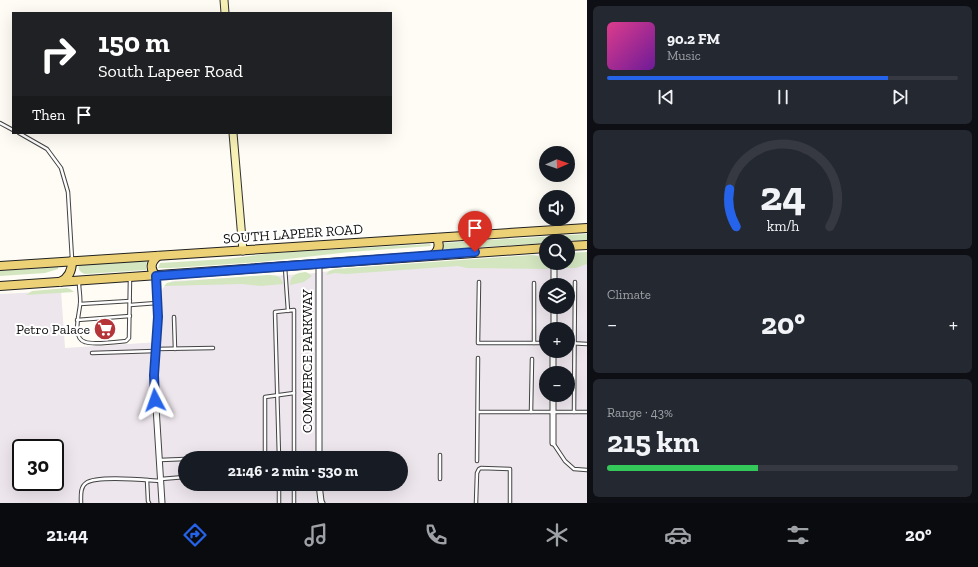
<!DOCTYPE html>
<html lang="en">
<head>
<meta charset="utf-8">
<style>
  body { margin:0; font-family:"Zilla Slab",serif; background:#242831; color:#f1f3f6; height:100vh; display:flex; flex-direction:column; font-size:15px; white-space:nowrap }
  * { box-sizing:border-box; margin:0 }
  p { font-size:13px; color:#9ea1a6 }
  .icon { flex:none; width:22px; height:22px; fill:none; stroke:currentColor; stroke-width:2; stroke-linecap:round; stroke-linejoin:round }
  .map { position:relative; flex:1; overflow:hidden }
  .details { display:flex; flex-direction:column; gap:6px; padding:6px; background:#0d0f14; width:391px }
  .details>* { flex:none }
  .guide { position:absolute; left:12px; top:12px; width:380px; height:122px; border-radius:0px; box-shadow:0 4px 16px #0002; background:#202124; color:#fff; overflow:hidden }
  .needle { width:26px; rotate:88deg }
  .fabs { position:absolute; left:539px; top:146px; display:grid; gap:8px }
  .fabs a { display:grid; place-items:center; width:36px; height:36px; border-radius:50%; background:#171b24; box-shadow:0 4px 16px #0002; font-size:20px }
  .speed { position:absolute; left:12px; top:439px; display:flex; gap:8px; font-size:20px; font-weight:700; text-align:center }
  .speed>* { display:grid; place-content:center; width:52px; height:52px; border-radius:50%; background:#171b24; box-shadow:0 4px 16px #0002; line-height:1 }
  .speed .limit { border:2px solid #111; border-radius:6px; background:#fff; color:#111 }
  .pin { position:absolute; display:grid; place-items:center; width:34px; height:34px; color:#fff; margin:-41px -17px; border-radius:50% 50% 50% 0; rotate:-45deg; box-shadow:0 0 4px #0007 }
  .pin .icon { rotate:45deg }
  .me { position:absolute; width:44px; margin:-22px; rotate:356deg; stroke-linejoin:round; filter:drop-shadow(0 0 3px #0008) }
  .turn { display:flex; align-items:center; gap:14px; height:84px; padding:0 20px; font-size:18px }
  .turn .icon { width:52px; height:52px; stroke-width:2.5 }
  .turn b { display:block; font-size:28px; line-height:34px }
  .then { display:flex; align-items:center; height:38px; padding:0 20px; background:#0003; gap:8px; font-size:15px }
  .big { font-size:30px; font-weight:700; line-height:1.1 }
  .details .card { flex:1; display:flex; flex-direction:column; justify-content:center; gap:6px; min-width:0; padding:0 14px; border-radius:6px; background:#242831 }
  .details .dial { align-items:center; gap:0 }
  .dial svg { height:104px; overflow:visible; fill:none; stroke:#363941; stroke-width:7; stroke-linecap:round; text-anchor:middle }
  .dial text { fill:#f1f3f6; stroke:none }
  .song { display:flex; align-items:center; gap:12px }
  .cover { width:48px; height:48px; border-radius:6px; background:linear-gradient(135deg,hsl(330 70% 55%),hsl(280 70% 35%)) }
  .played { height:4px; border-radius:2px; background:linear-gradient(90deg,#2563eb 80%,#363941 80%) }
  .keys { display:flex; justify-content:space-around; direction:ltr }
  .heat { display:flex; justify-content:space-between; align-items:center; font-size:22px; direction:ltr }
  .charge { height:6px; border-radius:3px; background:linear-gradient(90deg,#34c759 43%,#363941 0) }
  .trip { position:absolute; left:178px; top:451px; width:230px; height:40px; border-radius:20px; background:#171b24; box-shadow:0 4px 16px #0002; font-weight:700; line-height:40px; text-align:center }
  .menu { display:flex; height:64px; justify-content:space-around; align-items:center; background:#090b0e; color:#9ea1a6 }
  .menu .icon { width:28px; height:28px }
  .menu .selected { color:#2563eb }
  .menu b { font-size:18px; color:#f1f3f6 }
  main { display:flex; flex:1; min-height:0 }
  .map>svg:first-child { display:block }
</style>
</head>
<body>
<main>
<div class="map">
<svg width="587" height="503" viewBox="0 0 587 503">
  <rect width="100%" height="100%" fill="#fefcf4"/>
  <path fill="#ede6ed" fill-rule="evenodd" d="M587 253V503H0V294L61 291 65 348 160 342 161 292 163 288 167 284 173 281 306 274 364 267 546 255V263H568ZM546 285H568V307H546ZM546 329H568V351H546ZM546 373H568V395H546ZM21 448H55V482H21ZM185 458H401V484H185Z"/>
  <g fill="#d3e6c0">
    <path d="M587 234V240L546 241V243L452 249H443L444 243Z"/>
    <path d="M430 244 431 246 350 252 260 262 171 268H158L160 263 226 259 273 253Z"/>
    <path d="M587 252V264L576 268H559V263H568V253Z"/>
    <path d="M531 255C540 255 546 260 549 269L467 268 458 266 346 274 335 273 326 275 329 271 335 269Z"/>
    <path d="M147 261 146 270 85 274C81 273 77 269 79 265Z"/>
    <path d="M58 267V269L45 273 0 276V271Z"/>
    <path d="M305 272 308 273 312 276 304 282 290 285C290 275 296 273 305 272Z"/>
    <path d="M267 275C275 275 281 275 283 284L261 286 242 284 164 286 167 283 172 282Z"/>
    <path d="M67 288 70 289 74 292 26 295 32 291Z"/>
  </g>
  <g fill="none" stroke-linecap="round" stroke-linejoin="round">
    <g stroke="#434343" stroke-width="4.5">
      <g id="lane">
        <path d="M0 123 13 130"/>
        <path d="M19 133 47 149 61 168 68 192 72 259"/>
        <path d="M285 267 288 311"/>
        <path d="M479 282 478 343H546"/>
        <path d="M79 283C79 290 81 298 80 305 79 315 72 338 85 342 93 345 116 342 126 341L129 338 130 278"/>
        <path d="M80 304 130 301"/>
        <path d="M130 305 157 303"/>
        <path d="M174 317 175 349"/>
        <path d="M77 320 130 316"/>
        <path d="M534 343V283"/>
        <path d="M568 343 587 344"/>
        <path d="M156 349 213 348"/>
        <path d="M92 353 155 351"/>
        <path d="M478 412H587"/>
        <path d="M531 412 532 359"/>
        <path d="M574 412 575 282"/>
        <path d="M553 443 565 461 574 469 587 470"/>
        <path d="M193 458 235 455"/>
        <path d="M265 458V397L294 393"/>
        <path d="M279 458 275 312 294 310V458"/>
        <path d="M160 460 185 459"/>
        <path d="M477 461 478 358"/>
        <path d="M161 479 185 477"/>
        <path d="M440 479V455"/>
        <path d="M147 480 148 501 149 503"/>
        <path d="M279 484V503"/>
        <path d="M81 503C81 496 80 487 86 483 97 475 145 480 160 481"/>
        <path d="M294 503V484"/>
        <path d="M476 503 477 473 479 469 481 468 510 469V503"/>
      </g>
    </g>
    <g stroke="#434343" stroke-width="7">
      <g id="street">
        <path d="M156 276 158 317 154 375 162 503"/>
        <path d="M554 285V263"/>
        <path d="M554 329V307"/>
        <path d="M553 373V351"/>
        <path d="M553 443V395"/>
        <path d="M319 458V264"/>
        <path d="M319 484 321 501 322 503"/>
      </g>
    </g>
    <g stroke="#323232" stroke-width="9">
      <g id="secondary">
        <path d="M224 0 225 13"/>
        <path d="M233 133 243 251"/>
      </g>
    </g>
    <g stroke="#212121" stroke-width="10">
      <g id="primary">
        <path d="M568 246 587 245"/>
        <path d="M433 255C439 251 440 245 437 238"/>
        <path d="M0 266 587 228"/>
        <path d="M156 276C149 268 151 262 158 256"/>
        <path d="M60 282C69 278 72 271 72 261"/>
        <path d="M0 286 546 248"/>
      </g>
    </g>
    <use href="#lane" stroke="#fff" stroke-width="2.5"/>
    <use href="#street" stroke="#fff" stroke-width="5"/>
    <use href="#secondary" stroke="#f8f1b5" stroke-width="7"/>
    <use href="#primary" stroke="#ecd176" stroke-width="8"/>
  </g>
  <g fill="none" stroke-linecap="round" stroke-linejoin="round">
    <g stroke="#184099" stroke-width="10">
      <path id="route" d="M155 400 154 375 158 317 156 276 475 252"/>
    </g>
    <use href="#route" stroke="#2563eb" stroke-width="7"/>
  </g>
  <defs>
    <g id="supermarket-disc" transform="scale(1.15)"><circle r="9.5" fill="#b43438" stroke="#fff"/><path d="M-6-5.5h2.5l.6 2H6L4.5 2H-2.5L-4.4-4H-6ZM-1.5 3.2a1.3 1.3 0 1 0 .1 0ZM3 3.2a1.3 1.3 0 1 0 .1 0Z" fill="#fff"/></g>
  </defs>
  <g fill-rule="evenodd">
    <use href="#supermarket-disc" x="105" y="329"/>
  </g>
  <g text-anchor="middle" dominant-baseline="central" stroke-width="4" stroke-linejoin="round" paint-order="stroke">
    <g font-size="14" fill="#101010" stroke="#fff">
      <text transform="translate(293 234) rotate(-4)">SOUTH LAPEER ROAD</text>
      <text transform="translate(307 361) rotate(-90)">COMMERCE PARKWAY</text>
    </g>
    <g font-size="14" fill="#101010" stroke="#fff" text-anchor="end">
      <text x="90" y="329">Petro Palace</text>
    </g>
  </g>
</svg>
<div class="fabs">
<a><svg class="needle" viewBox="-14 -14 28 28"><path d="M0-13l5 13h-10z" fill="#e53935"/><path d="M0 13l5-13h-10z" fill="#9ea1a6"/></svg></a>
<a><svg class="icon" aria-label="sound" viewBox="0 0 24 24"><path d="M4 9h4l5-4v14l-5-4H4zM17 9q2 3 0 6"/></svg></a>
<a><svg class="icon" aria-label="search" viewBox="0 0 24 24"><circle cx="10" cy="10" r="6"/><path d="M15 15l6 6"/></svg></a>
<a><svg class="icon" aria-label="layers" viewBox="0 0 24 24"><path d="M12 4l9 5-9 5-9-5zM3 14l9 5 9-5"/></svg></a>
<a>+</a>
<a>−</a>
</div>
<div class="speed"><div class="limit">30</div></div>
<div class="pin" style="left:475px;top:252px;background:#d93025"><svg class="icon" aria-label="arrive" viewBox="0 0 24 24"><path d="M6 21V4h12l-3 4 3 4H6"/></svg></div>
<svg class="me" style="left:155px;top:400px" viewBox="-20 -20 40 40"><path d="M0-17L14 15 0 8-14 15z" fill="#2563eb" stroke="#fff" stroke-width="4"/></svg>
<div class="trip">21:46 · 2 min · 530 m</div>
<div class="guide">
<div class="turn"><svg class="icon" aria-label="right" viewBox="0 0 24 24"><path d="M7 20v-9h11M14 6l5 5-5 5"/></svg><div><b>150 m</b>South Lapeer Road</div></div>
<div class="then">Then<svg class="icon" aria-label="arrive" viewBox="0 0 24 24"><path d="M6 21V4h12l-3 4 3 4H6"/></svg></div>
</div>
</div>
<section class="details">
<div class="card">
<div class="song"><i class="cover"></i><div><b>90.2 FM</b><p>Music</p></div></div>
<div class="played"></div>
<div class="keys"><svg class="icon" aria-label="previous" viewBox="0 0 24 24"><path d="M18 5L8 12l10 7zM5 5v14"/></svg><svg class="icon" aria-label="pause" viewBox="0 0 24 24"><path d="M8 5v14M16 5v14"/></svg><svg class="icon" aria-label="next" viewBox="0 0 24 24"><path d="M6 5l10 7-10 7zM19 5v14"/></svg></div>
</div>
<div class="card dial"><svg viewBox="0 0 100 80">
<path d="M14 69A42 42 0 1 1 86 69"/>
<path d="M14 69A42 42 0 0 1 9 40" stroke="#2563eb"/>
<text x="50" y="56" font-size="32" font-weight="700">24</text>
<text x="50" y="72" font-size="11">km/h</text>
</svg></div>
<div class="card"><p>Climate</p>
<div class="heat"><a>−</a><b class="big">20°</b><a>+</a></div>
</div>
<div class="card"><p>Range · 43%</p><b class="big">215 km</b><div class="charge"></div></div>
</section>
</main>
<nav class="menu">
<b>21:44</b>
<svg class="icon selected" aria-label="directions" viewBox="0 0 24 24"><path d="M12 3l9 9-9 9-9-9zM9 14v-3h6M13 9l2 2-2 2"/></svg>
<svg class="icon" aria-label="music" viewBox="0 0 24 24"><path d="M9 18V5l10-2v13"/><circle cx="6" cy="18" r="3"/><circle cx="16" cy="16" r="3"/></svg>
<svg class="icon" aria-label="phone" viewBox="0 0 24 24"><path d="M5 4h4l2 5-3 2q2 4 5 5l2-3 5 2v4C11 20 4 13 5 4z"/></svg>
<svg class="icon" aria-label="climate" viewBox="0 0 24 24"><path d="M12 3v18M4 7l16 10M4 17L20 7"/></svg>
<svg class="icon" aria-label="car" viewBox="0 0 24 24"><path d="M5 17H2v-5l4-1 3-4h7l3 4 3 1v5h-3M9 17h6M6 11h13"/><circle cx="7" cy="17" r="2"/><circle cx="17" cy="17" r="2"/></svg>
<svg class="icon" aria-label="filters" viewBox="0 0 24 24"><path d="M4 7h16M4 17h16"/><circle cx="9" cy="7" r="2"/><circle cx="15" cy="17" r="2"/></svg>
<b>20°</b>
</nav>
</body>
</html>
